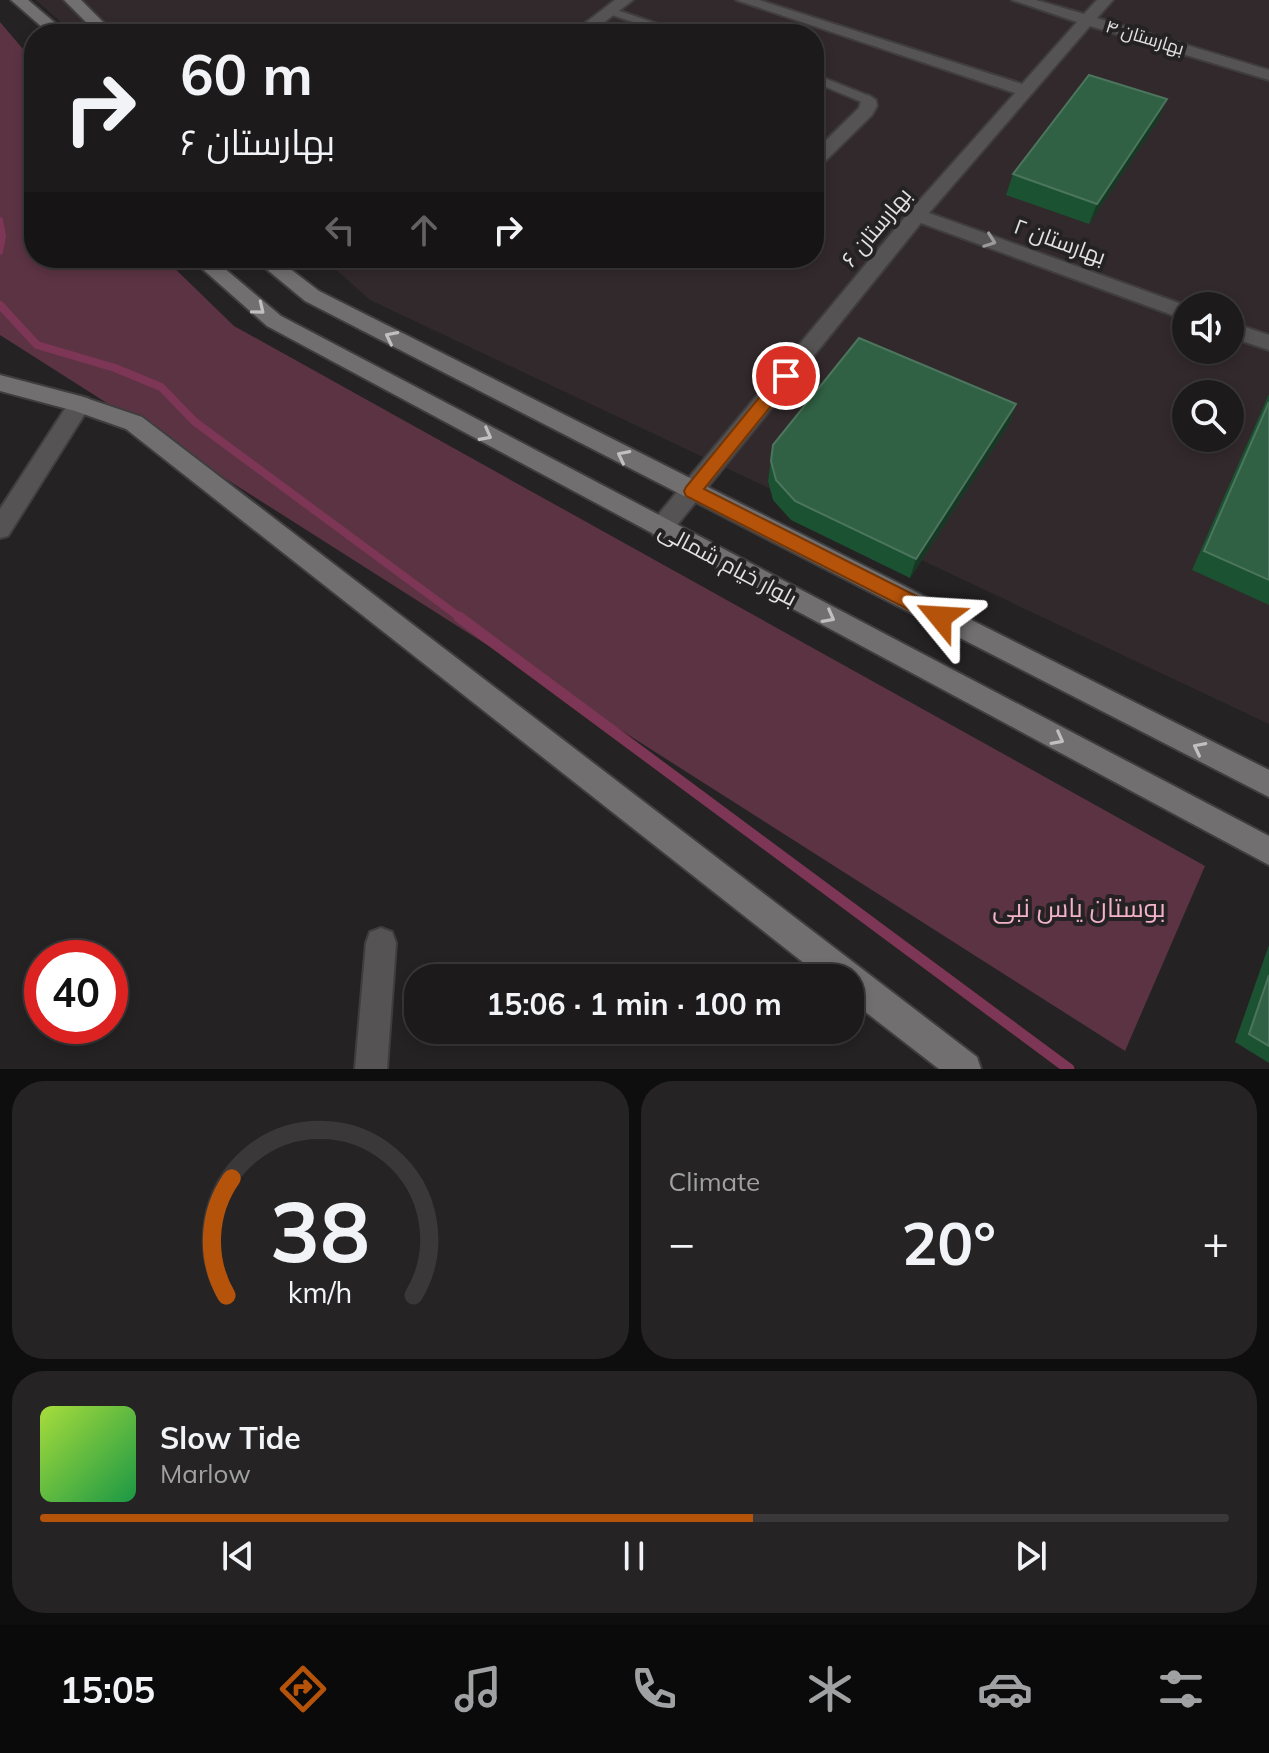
<!DOCTYPE html>
<html lang="en">
<head>
<meta charset="utf-8">
<style>
  body { margin:0; font-family:Mulish,Cairo,sans-serif; background:#252323; color:#f1f3f6; height:100vh; display:flex; flex-direction:column; font-size:30px; white-space:nowrap }
  * { box-sizing:border-box; margin:0 }
  p { font-size:26px; color:#a0a1a2 }
  .icon { flex:none; width:44px; height:44px; fill:none; stroke:currentColor; stroke-width:2; stroke-linecap:round; stroke-linejoin:round }
  .map { position:relative; height:1069px; overflow:hidden }
  .panel { display:flex; flex-direction:column; gap:12px; padding:12px; background:#0f0e0e; flex:1 }
  .panel>* { flex:none }
  .top-card { position:absolute; left:24px; top:24px; width:800px; height:244px; border-radius:32px; box-shadow:0 4px 12px #0003,0 0 0 2px #3a3839; background:#1c1a1a; color:#f1f3f6; overflow:hidden }
  .fabs { position:absolute; left:1172px; top:292px; display:grid; gap:16px }
  .fabs a { display:grid; place-items:center; width:72px; height:72px; border-radius:50%; background:#1c1a1a; box-shadow:0 4px 12px #0003,0 0 0 2px #3a3839; font-size:40px }
  .speed { position:absolute; left:24px; top:940px; display:flex; gap:16px; font-size:40px; font-weight:700; text-align:center }
  .speed>* { display:grid; place-content:center; width:104px; height:104px; border-radius:50%; background:#1c1a1a; box-shadow:0 4px 12px #0003,0 0 0 2px #3a3839; line-height:1 }
  .speed .limit { border:12px solid #d22; background:#fff; color:#111 }
  .pin { position:absolute; display:grid; place-items:center; width:68px; height:68px; color:#fff; margin:-34px; border:4px solid #fff; border-radius:50%; box-shadow:0 2px 8px #0007 }
  .me { position:absolute; width:88px; margin:-44px; rotate:297deg; stroke-linejoin:round; filter:drop-shadow(0 0 6px #0008) }
  .turn { display:flex; align-items:center; gap:28px; height:168px; padding:0 24px; font-size:36px }
  .turn .icon { width:104px; height:104px; stroke-width:2.5 }
  .turn b { display:block; font-size:56px; line-height:68px }
  .lanes { display:flex; align-items:center; height:76px; padding:0 24px; background:#0003; justify-content:center; gap:40px; direction:ltr }
  .lanes .off { opacity:.35 }
  .big { font-size:60px; font-weight:700; line-height:1.1 }
  .panel .tile { flex:1; display:flex; flex-direction:column; justify-content:center; gap:12px; min-width:0; padding:0 28px; border-radius:32px; background:#252323 }
  .panel .dial { align-items:center; gap:0 }
  .dial svg { height:208px; overflow:visible; fill:none; stroke:#3a3839; stroke-width:7; stroke-linecap:round; text-anchor:middle }
  .dial text { fill:#f1f3f6; stroke:none }
  .song { display:flex; align-items:center; gap:24px }
  .cover { width:96px; height:96px; border-radius:12px; background:linear-gradient(135deg,hsl(80 70% 55%),hsl(140 70% 35%)) }
  .played { height:8px; border-radius:4px; background:linear-gradient(90deg,#b45309 60%,#3a3839 60%) }
  .keys { display:flex; justify-content:space-around; direction:ltr }
  .heat { display:flex; justify-content:space-between; align-items:center; font-size:44px; direction:ltr }
  .panel .tiles { flex:1; display:grid; gap:12px; grid-template-columns:1fr 1fr }
  .tile:last-child { grid-column:span 2 }
  .trip { position:absolute; left:404px; top:964px; width:460px; height:80px; border-radius:32px; background:#1c1a1a; box-shadow:0 4px 12px #0003,0 0 0 2px #3a3839; font-weight:700; line-height:80px; text-align:center }
  .tabs { display:flex; height:128px; justify-content:space-around; align-items:center; background:#0b0a0a; color:#a0a1a2 }
  .tabs .icon { width:56px; height:56px }
  .tabs .on { color:#b45309 }
  .tabs b { font-size:36px; color:#f1f3f6 }
  .map>svg:first-child { display:block }
</style>
</head>
<body>
<div class="map">
<svg width="1269" height="1069" viewBox="0 0 1269 1069">
  <rect width="100%" height="100%" fill="#252223"/>
  <path fill="#32292c" fill-rule="evenodd" d="M36 0H1269V724L370 300 323 258H814V34H74ZM1186 306H1230V350H1186ZM1186 394H1230V438H1186Z"/>
  <path fill="#5c3343" d="M0 22 34 62V258H164L234 326 1205 866 1125 1051 0 335Z"/>
  <g fill="none" stroke-linecap="round" stroke-linejoin="round">
    <path stroke="#7d3655" stroke-width="6" d="M0 220 3 236 0 252"/>
    <path stroke="#7d3655" stroke-width="8" d="M0 305 37 345 115 368 161 387 195 422 462 619"/>
    <path stroke="#7d3655" stroke-width="11" d="M459 617 1069 1069"/>
    <g stroke="#403d3e" stroke-width="4">
      <g id="lane">
        <path d="M606 9H614L687 34H669L606 13Z"/>
        <path d="M814 74 872 97 874 100 864 103 814 82Z"/>
      </g>
    </g>
    <g stroke="#403d3e" stroke-width="4">
      <g id="street">
        <path d="M615 0H633L589 34H571Z"/>
        <path d="M736 0H759L1022 84 1077 22 1012 0H1036L1084 14 1097 0H1113L1097 18 1269 70V80L1090 26 929 213 1187 306 1186 320 921 223 669 535 661 537 653 535 649 528 653 521 910 211 1015 93Z"/>
        <path d="M868 95 876 100 877 106 872 115 820 166 814 167V152L859 108 862 96Z"/>
        <path d="M1230 322 1269 335V350L1230 337Z"/>
        <path d="M80 396 88 398 91 404 8 536 0 538V509L72 398Z"/>
        <path d="M381 928 392 932 396 943 387 1069H355L366 943 370 932Z"/>
      </g>
    </g>
    <g stroke="#403d3e" stroke-width="4">
      <g id="secondary">
        <path d="M11 0H28L68 34H50Z"/>
        <path d="M64 0H81L115 34H98Z"/>
        <path d="M190 258H212L281 316 1269 836V865L267 326Z"/>
        <path d="M253 258H276L319 291 1269 770V797L305 301Z"/>
        <path d="M0 375 80 396 142 417 977 1057 981 1069H939L850 1000V978H823L126 429 75 411 0 391Z"/>
      </g>
    </g>
    <use href="#lane" fill="#555354" fill-rule="evenodd"/>
    <use href="#street" fill="#555354" fill-rule="evenodd"/>
    <use href="#secondary" fill="#716f6f" fill-rule="evenodd"/>
  </g>
  <g fill="#1b5231">
    <path d="M1159 119 1089 224 1006 195 1013 174Z"/>
    <path d="M1269 394V605L1192 570Z"/>
    <path d="M1016 404 1009 424 910 578 791 520 773 500 768 481 773 445Z"/>
    <path d="M1269 945V1063L1235 1042Z"/>
  </g>
  <g fill="#163824">
    <path d="M1167 99 1159 119 1089 224 1097 204Z"/>
    <path d="M1016 404 1009 424 910 578 916 559Z"/>
  </g>
  <g fill="#316144" stroke="#4c755d" stroke-width="2">
    <path d="M1089 75 1167 99 1097 204 1013 174Z"/>
    <path d="M859 338 1016 404 916 559 795 501 776 480 771 461 773 445Z"/>
    <path d="M1269 402V580L1204 551Z"/>
    <path d="M1269 975V1046L1249 1034Z"/>
  </g>
  <defs><path id="oneway-chevron" d="M-2-3.5L2.5 0L-2 3.5" fill="none" stroke-width="1.6" stroke-linecap="round" stroke-linejoin="round" transform="scale(2)"/></defs>
  <use stroke="#9c9a9b" href="#oneway-chevron" transform="translate(990 241) rotate(20)"/>
  <g stroke="#c1bfc0">
    <use href="#oneway-chevron" transform="translate(259 309) rotate(39)"/>
    <use href="#oneway-chevron" transform="translate(391 337) rotate(-153)"/>
    <use href="#oneway-chevron" transform="translate(486 435) rotate(28)"/>
    <use href="#oneway-chevron" transform="translate(623 456) rotate(-153)"/>
    <use href="#oneway-chevron" transform="translate(829 617) rotate(28)"/>
    <use href="#oneway-chevron" transform="translate(1058 739) rotate(28)"/>
    <use href="#oneway-chevron" transform="translate(1199 748) rotate(-153)"/>
  </g>
  <path fill="#b45309" stroke="#753606" stroke-width="2" d="M786 371 792 372V380L704 489 946 611 949 617 946 622H933L686 496 684 491 686 487 780 372Z"/>
  <g text-anchor="middle" dominant-baseline="central" stroke-width="8" stroke-linejoin="round" paint-order="stroke">
    <g font-size="18" fill="#e3e1e2" stroke="#252223">
      <text transform="translate(1145 37) rotate(17)">بهارستان ۴</text>
    </g>
    <g font-size="22" fill="#e3e1e2" stroke="#252223">
      <text transform="translate(876 227) rotate(-50)">بهارستان ۶</text>
      <text transform="translate(1060 241) rotate(20)">بهارستان ۲</text>
      <text transform="translate(728 564) rotate(28)">بلوار خیام شمالی</text>
    </g>
    <g font-size="26" fill="#f3b2ca" stroke="#252223">
      <text x="1079" y="907">بوستان یاس نبی</text>
    </g>
  </g>
</svg>
<div class="fabs">
<a><svg class="icon" aria-label="sound" viewBox="0 0 24 24"><path d="M4 9h4l5-4v14l-5-4H4zM17 9q2 3 0 6"/></svg></a>
<a><svg class="icon" aria-label="search" viewBox="0 0 24 24"><circle cx="10" cy="10" r="6"/><path d="M15 15l6 6"/></svg></a>
</div>
<div class="speed"><div class="limit">40</div></div>
<div class="pin" style="left:786px;top:376px;background:#d93025"><svg class="icon" aria-label="arrive" viewBox="0 0 24 24"><path d="M6 21V4h12l-3 4 3 4H6"/></svg></div>
<svg class="me" style="left:940px;top:617px" viewBox="-20 -20 40 40"><path d="M0-17L14 15 0 8-14 15z" fill="#b45309" stroke="#fff" stroke-width="4"/></svg>
<div class="trip">15:06 · 1 min · 100 m</div>
<div class="top-card">
<div class="turn"><svg class="icon" aria-label="right" viewBox="0 0 24 24"><path d="M7 20v-9h11M14 6l5 5-5 5"/></svg><div><b>60 m</b>بهارستان ۶</div></div>
<div class="lanes"><svg class="icon off" aria-label="left" viewBox="0 0 24 24"><path d="M17 20v-9H6M10 6l-5 5 5 5"/></svg><svg class="icon off" aria-label="ahead" viewBox="0 0 24 24"><path d="M12 20V5M6 11l6-6 6 6"/></svg><svg class="icon" aria-label="right" viewBox="0 0 24 24"><path d="M7 20v-9h11M14 6l5 5-5 5"/></svg></div>
</div>
</div>
<section class="panel">
<div class="tiles">
<div class="tile dial"><svg viewBox="0 0 100 80">
<path d="M14 69A42 42 0 1 1 86 69"/>
<path d="M14 69A42 42 0 0 1 16 24" stroke="#b45309"/>
<text x="50" y="56" font-size="32" font-weight="700">38</text>
<text x="50" y="72" font-size="11">km/h</text>
</svg></div>
<div class="tile"><p>Climate</p>
<div class="heat"><a>−</a><b class="big">20°</b><a>+</a></div>
</div>
<div class="tile">
<div class="song"><i class="cover"></i><div><b>Slow Tide</b><p>Marlow</p></div></div>
<div class="played"></div>
<div class="keys"><svg class="icon" aria-label="previous" viewBox="0 0 24 24"><path d="M18 5L8 12l10 7zM5 5v14"/></svg><svg class="icon" aria-label="pause" viewBox="0 0 24 24"><path d="M8 5v14M16 5v14"/></svg><svg class="icon" aria-label="next" viewBox="0 0 24 24"><path d="M6 5l10 7-10 7zM19 5v14"/></svg></div>
</div>
</div>
</section>
<nav class="tabs">
<b>15:05</b>
<svg class="icon on" aria-label="directions" viewBox="0 0 24 24"><path d="M12 3l9 9-9 9-9-9zM9 14v-3h6M13 9l2 2-2 2"/></svg>
<svg class="icon" aria-label="music" viewBox="0 0 24 24"><path d="M9 18V5l10-2v13"/><circle cx="6" cy="18" r="3"/><circle cx="16" cy="16" r="3"/></svg>
<svg class="icon" aria-label="phone" viewBox="0 0 24 24"><path d="M5 4h4l2 5-3 2q2 4 5 5l2-3 5 2v4C11 20 4 13 5 4z"/></svg>
<svg class="icon" aria-label="climate" viewBox="0 0 24 24"><path d="M12 3v18M4 7l16 10M4 17L20 7"/></svg>
<svg class="icon" aria-label="car" viewBox="0 0 24 24"><path d="M5 17H2v-5l4-1 3-4h7l3 4 3 1v5h-3M9 17h6M6 11h13"/><circle cx="7" cy="17" r="2"/><circle cx="17" cy="17" r="2"/></svg>
<svg class="icon" aria-label="filters" viewBox="0 0 24 24"><path d="M4 7h16M4 17h16"/><circle cx="9" cy="7" r="2"/><circle cx="15" cy="17" r="2"/></svg>
</nav>
</body>
</html>
